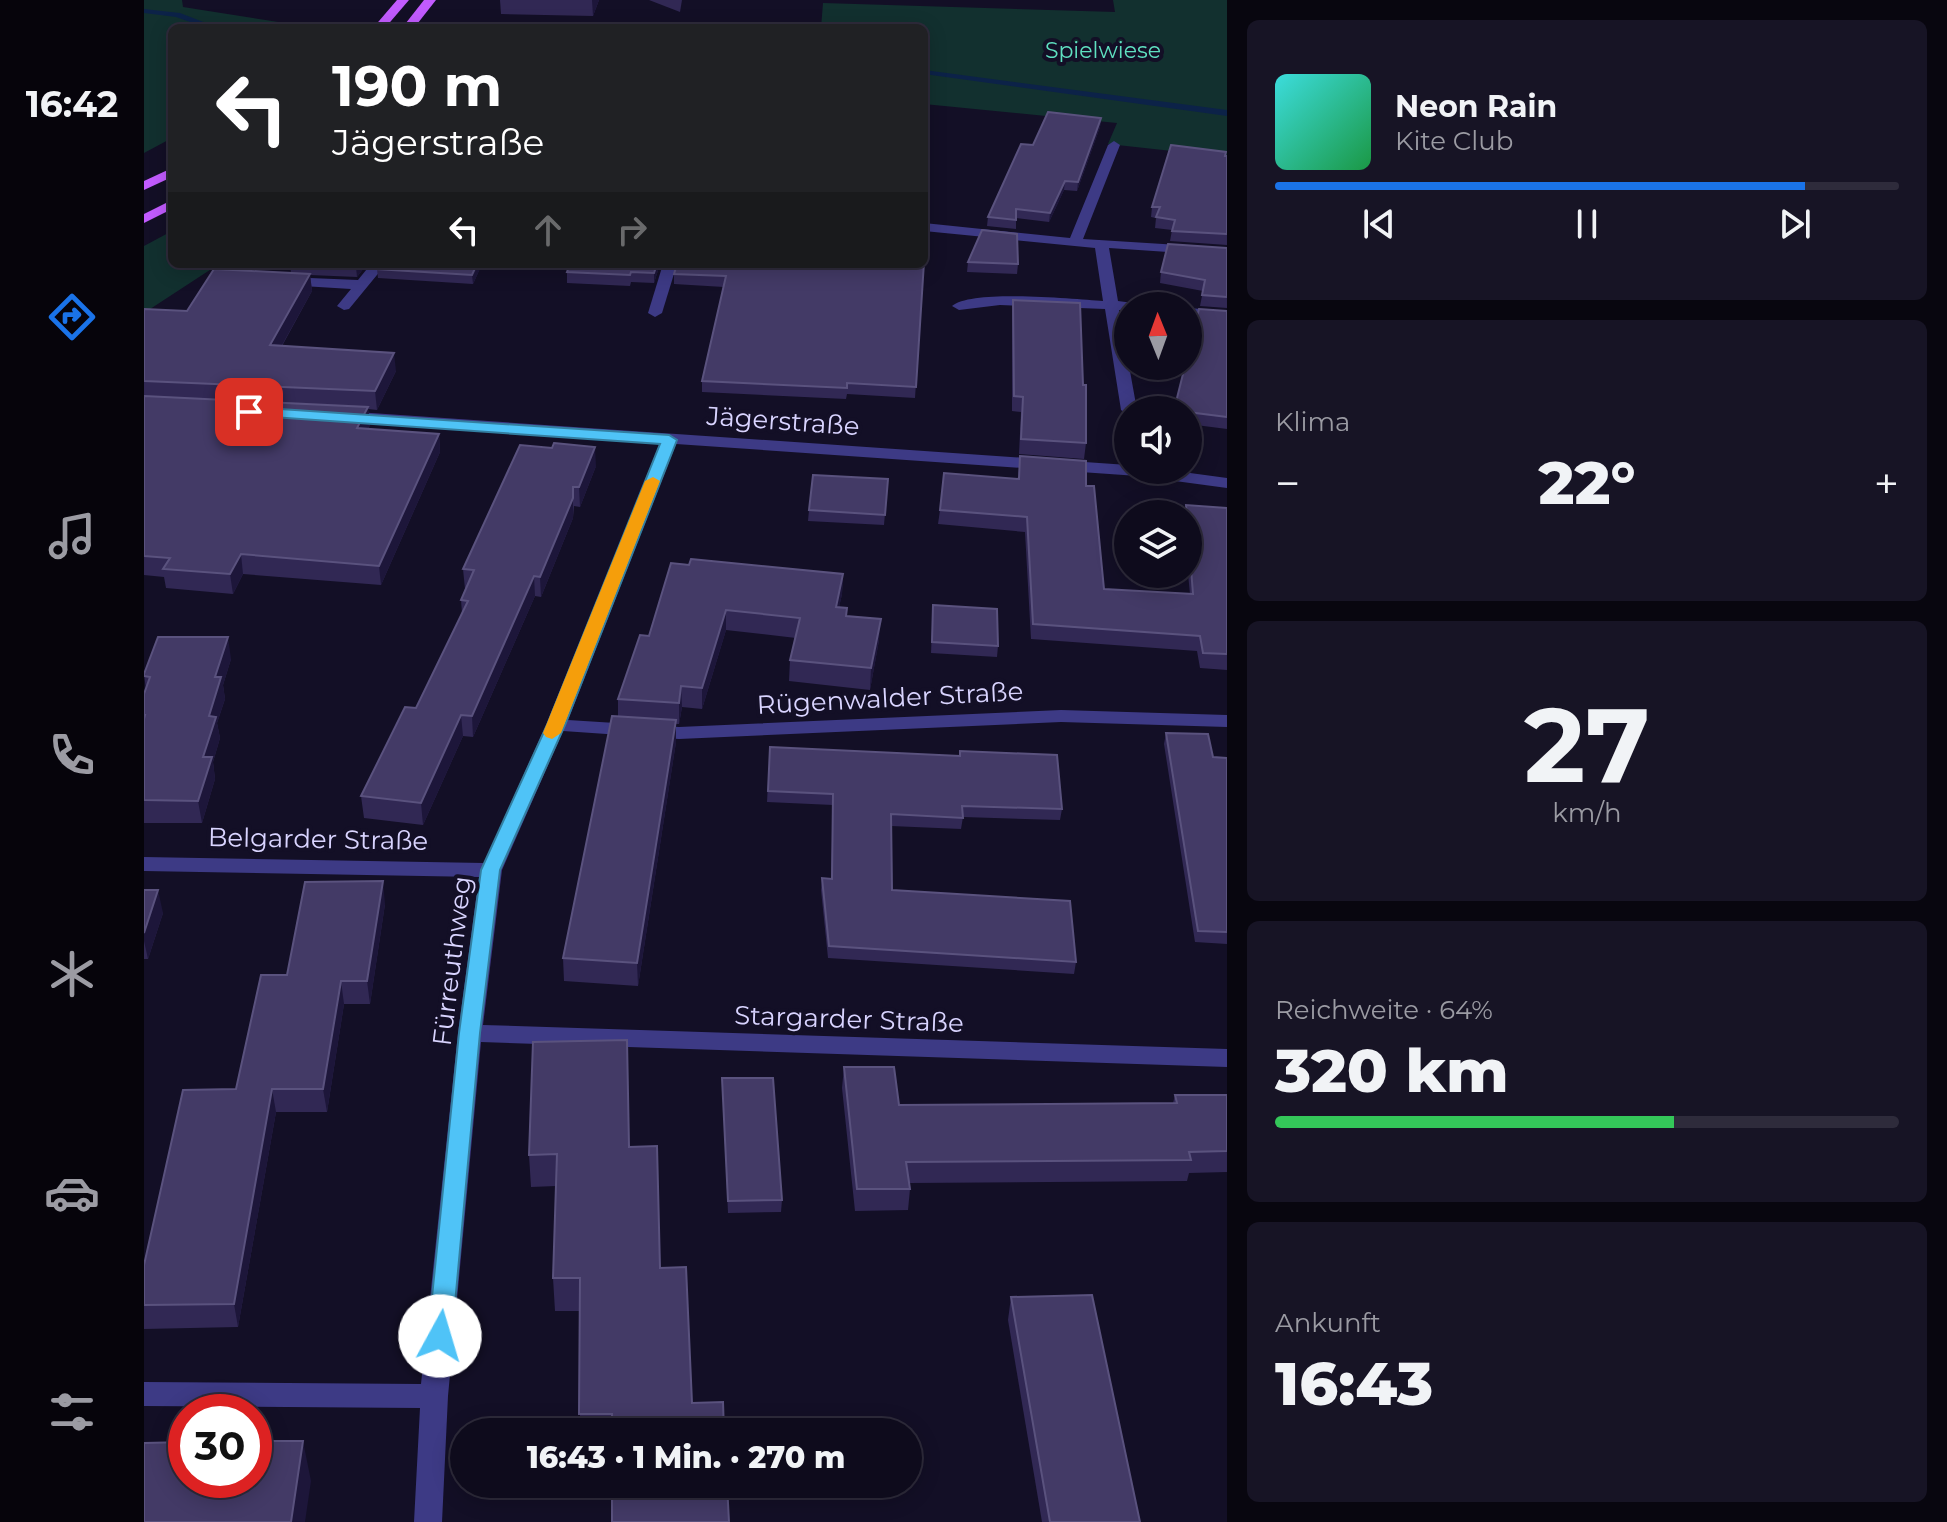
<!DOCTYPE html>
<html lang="de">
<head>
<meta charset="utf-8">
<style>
  body { margin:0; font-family:Montserrat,sans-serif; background:#171425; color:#f1f3f6; height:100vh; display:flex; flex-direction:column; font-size:30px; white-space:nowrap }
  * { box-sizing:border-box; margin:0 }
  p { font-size:26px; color:#9b9ba3 }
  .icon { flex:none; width:44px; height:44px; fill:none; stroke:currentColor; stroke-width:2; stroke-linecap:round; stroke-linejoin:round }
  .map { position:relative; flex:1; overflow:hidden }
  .panel { display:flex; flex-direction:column; gap:20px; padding:20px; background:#08060f; width:720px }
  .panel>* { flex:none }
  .top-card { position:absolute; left:24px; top:24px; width:760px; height:244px; border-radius:12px; box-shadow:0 4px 20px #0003,0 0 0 2px #2e2b3b; background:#202124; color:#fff; overflow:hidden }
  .needle { width:52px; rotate:359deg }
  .tools { position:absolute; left:970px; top:292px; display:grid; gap:16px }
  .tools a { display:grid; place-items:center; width:88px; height:88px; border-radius:50%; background:#0e0b1c; box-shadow:0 4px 20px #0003,0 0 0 2px #2e2b3b; font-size:40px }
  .speed { position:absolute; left:24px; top:1394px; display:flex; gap:16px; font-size:40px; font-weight:700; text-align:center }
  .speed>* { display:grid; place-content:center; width:104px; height:104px; border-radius:50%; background:#0e0b1c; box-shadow:0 4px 20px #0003,0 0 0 2px #2e2b3b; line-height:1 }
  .speed .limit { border:12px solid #d22; background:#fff; color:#111 }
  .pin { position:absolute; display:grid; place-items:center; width:68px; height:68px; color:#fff; margin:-34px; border-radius:16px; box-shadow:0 4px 12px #0006 }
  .me { position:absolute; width:88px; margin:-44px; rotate:6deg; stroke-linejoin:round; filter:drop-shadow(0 0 6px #0008) }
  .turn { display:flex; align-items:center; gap:28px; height:168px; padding:0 32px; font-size:36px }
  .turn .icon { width:104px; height:104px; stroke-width:2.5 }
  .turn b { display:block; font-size:56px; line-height:68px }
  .lanes { display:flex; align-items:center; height:76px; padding:0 32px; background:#0003; justify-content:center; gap:40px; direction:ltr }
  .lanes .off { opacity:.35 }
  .big { font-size:60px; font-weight:800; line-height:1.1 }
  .panel .card { flex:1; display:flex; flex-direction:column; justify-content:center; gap:12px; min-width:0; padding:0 28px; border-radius:12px; background:#171425 }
  .panel .dial { align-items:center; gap:0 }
  .dial b { font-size:104px; line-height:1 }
  .song { display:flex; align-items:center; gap:24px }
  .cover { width:96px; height:96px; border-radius:12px; background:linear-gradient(135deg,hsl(180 70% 55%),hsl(140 70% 35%)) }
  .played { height:8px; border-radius:4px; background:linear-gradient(90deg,#1a73e8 85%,#2e2b3b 85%) }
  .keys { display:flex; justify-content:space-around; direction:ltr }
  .heat { display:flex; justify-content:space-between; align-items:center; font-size:44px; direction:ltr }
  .charge { height:12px; border-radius:6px; background:linear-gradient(90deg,#34c759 64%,#2e2b3b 0) }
  .trip { position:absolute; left:306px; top:1418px; width:472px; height:80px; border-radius:40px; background:#0e0b1c; box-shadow:0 4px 20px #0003,0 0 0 2px #2e2b3b; font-weight:800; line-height:80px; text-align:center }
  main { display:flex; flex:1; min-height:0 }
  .tabs { display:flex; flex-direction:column; width:144px; justify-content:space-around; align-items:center; background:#06040b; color:#9b9ba3 }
  .tabs .icon { width:56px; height:56px }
  .tabs .active { color:#1a73e8 }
  .tabs b { font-size:36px; color:#f1f3f6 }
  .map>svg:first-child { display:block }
</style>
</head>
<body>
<main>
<nav class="tabs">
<b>16:42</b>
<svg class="icon active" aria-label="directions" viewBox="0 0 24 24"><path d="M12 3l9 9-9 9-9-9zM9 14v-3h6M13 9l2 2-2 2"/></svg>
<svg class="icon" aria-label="music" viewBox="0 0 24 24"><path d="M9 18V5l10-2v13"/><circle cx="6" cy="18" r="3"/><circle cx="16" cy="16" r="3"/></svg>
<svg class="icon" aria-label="phone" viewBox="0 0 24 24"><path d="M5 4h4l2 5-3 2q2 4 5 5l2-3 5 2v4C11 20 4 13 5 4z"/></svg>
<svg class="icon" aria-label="climate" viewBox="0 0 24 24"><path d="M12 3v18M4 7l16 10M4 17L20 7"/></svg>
<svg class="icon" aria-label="car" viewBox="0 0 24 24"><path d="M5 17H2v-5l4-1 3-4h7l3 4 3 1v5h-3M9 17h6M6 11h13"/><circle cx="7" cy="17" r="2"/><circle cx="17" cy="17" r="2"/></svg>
<svg class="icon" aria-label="filters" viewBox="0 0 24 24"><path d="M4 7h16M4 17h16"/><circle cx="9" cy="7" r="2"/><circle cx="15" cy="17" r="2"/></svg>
</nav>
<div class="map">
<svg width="1083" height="1522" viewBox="0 0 1083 1522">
  <rect width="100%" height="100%" fill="#130f26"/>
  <g fill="#12302f">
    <path d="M0 0H38L39 7 173 28H28V138L0 153Z"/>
    <path d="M969 0H1083V157L964 144 973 123 780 104V28H677L679 3 971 12Z"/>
    <path d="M303 23 641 28H299Z"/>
    <path d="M28 231V264H75L0 313V246Z"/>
  </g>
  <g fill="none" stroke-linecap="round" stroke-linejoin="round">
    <g fill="#0c2248" fill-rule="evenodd">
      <path d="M0 9 36 13 75 28H63L32 17 0 13Z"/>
      <path d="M780 70 1083 110V116L780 74Z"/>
    </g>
    <g fill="#3d3a85" fill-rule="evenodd">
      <path d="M970 141 976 145 939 239 1083 248V256L965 248 974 301 989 303 991 306H984V310H975L993 410H984V415L977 410 961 309 856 305 815 310 808 306C828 289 929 299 959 301L951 248 780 231V223L926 238 964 145Z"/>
      <path d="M227 264H242L205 309 200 310 193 306 207 289 142 285 135 281 142 277 214 280Z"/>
      <path d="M519 264H533L518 313 511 317 504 313Z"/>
      <path d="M1044 308 1083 311V319L1044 316Z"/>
      <path d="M198 411 984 465V470H1024L1083 478V488L994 476 532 444 424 720 535 727 917 710 1083 715V727L917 722 535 739 419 731 358 870 339 1025 1083 1049V1067L337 1042 304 1396 298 1522H270L276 1408 0 1406V1382L277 1384 314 1033 335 877 0 871V857L340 863 402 725 516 443 192 419 190 416Z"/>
    </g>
    <g fill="#c25bff" fill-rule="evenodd">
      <path d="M253 0H265L241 28H229Z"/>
      <path d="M280 0H292L270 28H258Z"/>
      <path d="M28 168V177L0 190V181Z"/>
      <path d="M28 200V209L0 223V214Z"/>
    </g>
  </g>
  <g fill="#312854">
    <path d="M356 0H455L449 16 357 14Z"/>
    <path d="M505 0H538L536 12Z"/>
    <path d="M957 118 956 127 933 191 920 190 905 222 872 218V229L843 226 844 217 889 145Z"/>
    <path d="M1081 156H1083V245L1026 241 1028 230 1011 228 1012 218 1007 217 1008 207Z"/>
    <path d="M1083 248V308L1056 306 1059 291 1016 283 1017 272Z"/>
    <path d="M780 262 771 398 703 394 702 399 558 392V381L580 287 530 284V274Z"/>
    <path d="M824 262 874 264 873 274 823 272Z"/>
    <path d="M146 264H223L213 277 166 275 168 291 138 346 252 371 233 410 224 409 226 425 224 429 295 434 296 452 237 585 99 574 89 594 22 588 20 577 0 575V309L43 311 147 273Z"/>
    <path d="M338 264 329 284 234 278 233 269Z"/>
    <path d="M426 264H516L510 283 487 282 486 286 423 283V272Z"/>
    <path d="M869 300 939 385 942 443 940 459 875 454 877 412 868 411V314Z"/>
    <path d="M1083 311V429L1044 424V410Z"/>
    <path d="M876 456 942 486 960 589 1046 594 1044 574V514H1041L1042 505 1083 508V670L1056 668 1053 651 887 639 881 532 794 524 796 510 874 479Z"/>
    <path d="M452 466 436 507 430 506 429 518 397 597 391 596 329 737 319 736 279 825 220 818 217 796 272 708 318 613 317 600 321 589 319 569Z"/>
    <path d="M744 479 740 525 664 521 665 510Z"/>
    <path d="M527 563 699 574 698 594 695 607 703 616 735 640 726 690 645 681 646 660 652 638 582 630 558 709 538 707 535 724H532V742L494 986 420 981 419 958 474 716V699L505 636Z"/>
    <path d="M789 605 854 646 853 657 787 653Z"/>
    <path d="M87 659 79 685 81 699 73 723 76 738 69 762 71 779 58 823H0V694L2 690 0 674Z"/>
    <path d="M1022 733 1069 757 1083 758V944L1051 942 1020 744Z"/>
    <path d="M626 747 815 756 816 751 918 809 916 820 819 817 817 829 747 826 748 890 932 962 930 974 684 958 677 890 678 878 687 879 689 805 623 802Z"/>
    <path d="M0 890 19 913 4 959H0Z"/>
    <path d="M241 904 226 1004H200L183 1112H132L94 1327 0 1329V1265L92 1089 143 975Z"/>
    <path d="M700 1067 755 1105 1029 1103 1031 1095H1083V1172L1045 1173 1043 1181 765 1183 766 1189 764 1210 711 1211 698 1088Z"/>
    <path d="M578 1078 638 1200 637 1212 584 1213Z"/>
    <path d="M485 1147 548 1403 580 1432H436V1311H411L409 1278 412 1186 387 1187 385 1155Z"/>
    <path d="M867 1297 996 1522H898L864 1320Z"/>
  </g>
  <g fill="#1d163a">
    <path d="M448 0H455L449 16Z"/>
    <path d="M957 118 956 127 933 191 934 182Z"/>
    <path d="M921 181 920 190 905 222 906 213Z"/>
    <path d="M214 264H223L213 277 212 267Z"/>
    <path d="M333 264H338L329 284 328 275Z"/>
    <path d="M513 264H516L510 283V273Z"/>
    <path d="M166 274 168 291 128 363 126 345Z"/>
    <path d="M250 353 252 371 233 410 231 391Z"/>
    <path d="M224 407 226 425 215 446 213 428Z"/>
    <path d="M295 434 296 452 237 585 235 566Z"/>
    <path d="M451 447 452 466 436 507 435 487Z"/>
    <path d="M429 487V518L397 597 396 577Z"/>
    <path d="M97 554 99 574 89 594 86 574Z"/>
    <path d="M699 574 698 594 691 627 692 607Z"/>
    <path d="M390 576 391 596 329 737 328 716Z"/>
    <path d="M582 610V630L558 709V688Z"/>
    <path d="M737 619 735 640 726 690 727 668Z"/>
    <path d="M84 637 87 659 79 685 81 699 73 723 76 738 69 762 71 779 58 823 54 801 65 716 71 677Z"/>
    <path d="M537 686 538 707 535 724V703Z"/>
    <path d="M317 715 319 736 279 825 277 803Z"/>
    <path d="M532 720V742L494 986 493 963Z"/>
    <path d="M239 881 241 904 226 1004 223 981Z"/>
    <path d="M14 890 19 913 4 959 0 941V933Z"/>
    <path d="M197 981 200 1004 183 1112 179 1089Z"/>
    <path d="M128 1089 132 1112 94 1327 90 1304Z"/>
    <path d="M159 1441 167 1481 161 1522H147Z"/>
  </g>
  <g fill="#433a66" stroke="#5a527e" stroke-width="2">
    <path d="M780 101H784L782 210 780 211Z"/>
    <path d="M904 112 957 118 934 182 921 181 906 213 872 209V220L844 217 877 144 889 145Z"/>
    <path d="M1027 145 1082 152 1081 156H1083V234L1028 231 1031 220 1012 217 1016 207H1008Z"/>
    <path d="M780 223 781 224 780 262 772 387 703 383V388L558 381 582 276 530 274 533 264H780Z"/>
    <path d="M838 230 873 234 874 264 824 262Z"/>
    <path d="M1024 244 1083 248V297L1058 295 1061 280 1017 272Z"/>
    <path d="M146 264H214L212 267Z"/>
    <path d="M237 264H333L328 275 233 269Z"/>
    <path d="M426 264H513L510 273 487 272 486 275 423 272Z"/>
    <path d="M70 269 166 274 126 345 250 353 231 391 0 381V309L43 311Z"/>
    <path d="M869 300 936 303 939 385H942V443L877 439 879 397 870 396Z"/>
    <path d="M1055 309 1083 311V417L1044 412V410H1030L1041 366H1044V352Z"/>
    <path d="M0 396 224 407 213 428 295 434 235 566 97 554 86 574 19 569 26 558 0 556Z"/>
    <path d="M410 443 451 447 435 487H429V498L396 577 390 576 328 716 317 715 277 803 217 796 261 707 272 708 324 601 317 600 330 570 319 569 376 445 408 448Z"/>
    <path d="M876 456 942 461V486H950L960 589 1049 594 1042 505 1083 508V654L1059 653 1056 636 889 624 883 517 796 510 800 473 875 479Z"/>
    <path d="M669 475 744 479 741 515 665 510Z"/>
    <path d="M547 559 699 574 692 607 703 608 702 616 737 619 727 668 646 660 656 618 582 610 558 688 537 686 535 703 474 699 496 635 505 636 527 563 545 565Z"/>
    <path d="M789 605 853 609 854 646 788 642Z"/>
    <path d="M14 637H84L71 677H77L65 716 72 717 59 757H68L54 801 0 800V719L1 715H0V694L6 677 0 676V674Z"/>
    <path d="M468 716 532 720 493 963 419 958Z"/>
    <path d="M1022 733 1064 734 1069 757 1083 758V932L1054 931Z"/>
    <path d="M626 747 816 756V751L913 755 918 809 818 806 819 818 747 814 748 890 926 901 932 962 685 946 678 878 688 879 689 794 624 791Z"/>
    <path d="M239 881 223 981H197L179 1089H128L90 1304 0 1305V1265L39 1090 92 1089 117 975H143L161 882Z"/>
    <path d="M0 890H14L0 933Z"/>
    <path d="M483 1040 485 1147 513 1146 516 1268 542 1267 548 1403 579 1402 580 1432H468V1414H435L436 1278H409L413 1154 385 1155 389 1042Z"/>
    <path d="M700 1067H750L755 1105 1033 1103 1031 1095H1083V1151L1045 1152 1047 1160 762 1162 766 1189H713Z"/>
    <path d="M578 1078H629L638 1200 584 1201Z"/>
    <path d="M948 1295 996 1522H906L867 1297Z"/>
    <path d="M110 1441H159L147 1522H0V1443L42 1442V1480H110Z"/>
    <path d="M468 1484H583L585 1522H468Z"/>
  </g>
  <path fill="#4fc3f7" stroke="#337fa1" stroke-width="2" d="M105 407 525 435 533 440 421 725 356 870 336 1033 308 1336 304 1343 296 1346 287 1343 284 1336 315 1033 337 870 403 725 516 444 99 415V409Z"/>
  <path fill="#f59e0b" d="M509 477 516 481 417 733 408 739 402 737 399 733 501 481Z"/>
  <g text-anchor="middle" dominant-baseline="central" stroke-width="8" stroke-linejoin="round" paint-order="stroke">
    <g font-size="22" fill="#5fe0c0" stroke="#130f26">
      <text x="959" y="50">Spielwiese</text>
    </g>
    <g font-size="26" fill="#d9d4ff" stroke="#130f26">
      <text transform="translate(639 421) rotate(4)">Jägerstraße</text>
      <text transform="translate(746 698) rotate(-3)">Rügenwalder Straße</text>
      <text transform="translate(174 839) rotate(1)">Belgarder Straße</text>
      <text transform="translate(308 961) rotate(-83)">Fürreuthweg</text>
      <text transform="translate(705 1019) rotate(2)">Stargarder Straße</text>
    </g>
  </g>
</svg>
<div class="tools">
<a><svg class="needle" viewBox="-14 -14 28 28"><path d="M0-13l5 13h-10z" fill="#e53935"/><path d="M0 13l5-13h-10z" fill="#9b9ba3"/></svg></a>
<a><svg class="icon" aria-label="sound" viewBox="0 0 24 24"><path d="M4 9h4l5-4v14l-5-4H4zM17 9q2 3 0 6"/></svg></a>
<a><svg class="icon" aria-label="layers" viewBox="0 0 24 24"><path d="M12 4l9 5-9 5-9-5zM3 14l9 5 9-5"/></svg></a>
</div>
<div class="speed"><div class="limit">30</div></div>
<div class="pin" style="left:105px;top:412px;background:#d93025"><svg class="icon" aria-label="arrive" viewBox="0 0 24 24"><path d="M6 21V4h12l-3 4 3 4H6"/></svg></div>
<svg class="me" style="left:296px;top:1336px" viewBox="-20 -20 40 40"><circle r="19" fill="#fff"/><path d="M0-13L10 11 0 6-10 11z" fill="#4fc3f7"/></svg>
<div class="trip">16:43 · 1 Min. · 270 m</div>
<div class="top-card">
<div class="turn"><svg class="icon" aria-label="left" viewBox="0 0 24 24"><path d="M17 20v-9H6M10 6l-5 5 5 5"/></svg><div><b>190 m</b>Jägerstraße</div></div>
<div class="lanes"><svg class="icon" aria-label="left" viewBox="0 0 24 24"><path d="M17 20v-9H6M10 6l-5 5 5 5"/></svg><svg class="icon off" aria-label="ahead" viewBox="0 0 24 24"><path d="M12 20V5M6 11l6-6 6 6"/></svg><svg class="icon off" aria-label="right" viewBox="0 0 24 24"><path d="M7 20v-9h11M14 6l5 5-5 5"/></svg></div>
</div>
</div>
<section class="panel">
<div class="card">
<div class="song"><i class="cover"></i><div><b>Neon Rain</b><p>Kite Club</p></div></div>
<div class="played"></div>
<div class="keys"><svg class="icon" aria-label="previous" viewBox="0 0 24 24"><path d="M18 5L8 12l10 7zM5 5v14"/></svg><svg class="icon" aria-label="pause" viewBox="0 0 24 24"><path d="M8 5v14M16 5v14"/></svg><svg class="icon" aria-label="next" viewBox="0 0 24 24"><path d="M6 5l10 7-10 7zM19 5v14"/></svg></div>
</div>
<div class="card"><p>Klima</p>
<div class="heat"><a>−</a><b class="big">22°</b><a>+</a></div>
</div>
<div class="card dial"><b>27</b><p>km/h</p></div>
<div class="card"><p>Reichweite · 64%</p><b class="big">320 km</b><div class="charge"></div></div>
<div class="card"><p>Ankunft</p><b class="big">16:43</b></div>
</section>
</main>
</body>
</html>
